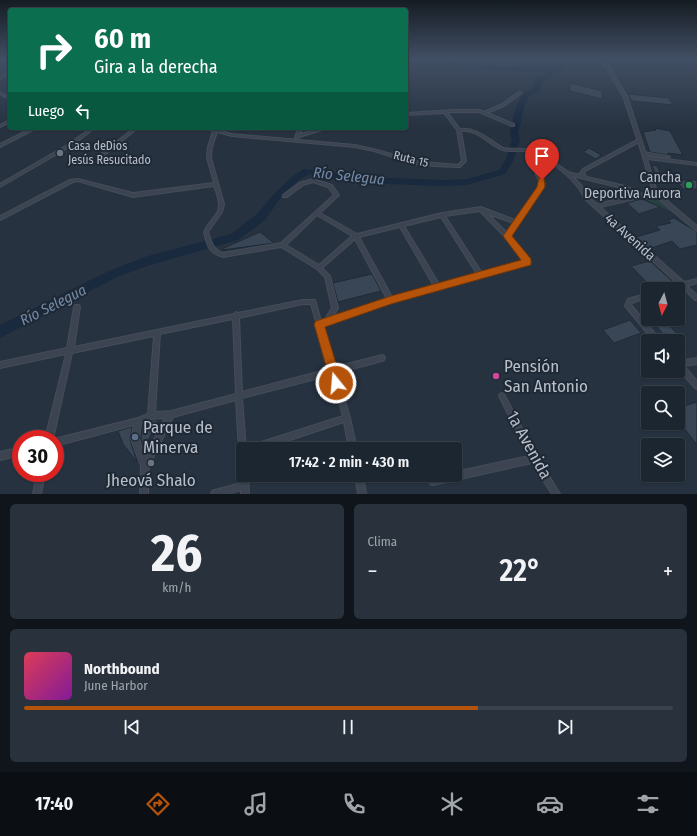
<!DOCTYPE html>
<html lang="es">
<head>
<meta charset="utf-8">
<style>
  body { margin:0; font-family:"Fira Sans Condensed",sans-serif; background:#29323c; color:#f1f3f6; height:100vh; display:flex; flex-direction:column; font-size:15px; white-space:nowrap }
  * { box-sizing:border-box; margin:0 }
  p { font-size:13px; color:#a0a5ab }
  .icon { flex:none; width:22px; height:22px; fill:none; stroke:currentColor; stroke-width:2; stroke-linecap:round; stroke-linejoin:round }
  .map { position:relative; height:494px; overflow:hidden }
  .panel { display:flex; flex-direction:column; gap:10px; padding:10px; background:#0f151a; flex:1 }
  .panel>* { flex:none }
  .top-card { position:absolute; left:8px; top:8px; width:400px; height:122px; border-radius:4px; box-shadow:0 1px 3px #0004,0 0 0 1px #3a434c; background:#0b6e4f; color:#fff; overflow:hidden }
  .needle { width:26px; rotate:186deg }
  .fabs { position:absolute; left:641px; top:282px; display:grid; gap:8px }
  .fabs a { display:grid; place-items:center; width:44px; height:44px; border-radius:4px; background:#1c2630; box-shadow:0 1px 3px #0004,0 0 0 1px #3a434c; font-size:20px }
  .speed { position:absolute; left:12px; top:430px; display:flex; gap:8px; font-size:20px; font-weight:700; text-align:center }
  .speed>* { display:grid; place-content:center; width:52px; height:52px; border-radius:50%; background:#1c2630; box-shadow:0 1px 3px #0004,0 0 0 1px #3a434c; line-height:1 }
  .speed .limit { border:6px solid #d22; background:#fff; color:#111 }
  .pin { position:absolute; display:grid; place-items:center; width:34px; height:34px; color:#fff; margin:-41px -17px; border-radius:50% 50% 50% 0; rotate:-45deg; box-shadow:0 0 4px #0007 }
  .pin .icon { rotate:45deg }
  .me { position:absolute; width:44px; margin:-22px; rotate:343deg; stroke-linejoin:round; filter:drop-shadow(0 0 3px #0008) }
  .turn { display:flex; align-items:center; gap:14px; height:84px; padding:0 20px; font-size:18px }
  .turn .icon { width:52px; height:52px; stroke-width:2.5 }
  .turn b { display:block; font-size:28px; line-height:34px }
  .then { display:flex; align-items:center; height:38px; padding:0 20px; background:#0003; gap:8px; font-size:15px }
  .big { font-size:30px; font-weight:600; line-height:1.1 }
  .panel .card { flex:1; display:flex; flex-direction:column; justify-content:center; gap:6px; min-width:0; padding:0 14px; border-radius:6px; background:#29323c }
  .panel .dial { align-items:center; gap:0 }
  .dial b { font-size:52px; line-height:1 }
  .song { display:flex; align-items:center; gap:12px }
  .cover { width:48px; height:48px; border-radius:6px; background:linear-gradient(135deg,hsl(350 70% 55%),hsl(290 70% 35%)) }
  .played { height:4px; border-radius:2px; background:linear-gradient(90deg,#b45309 70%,#3a434c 70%) }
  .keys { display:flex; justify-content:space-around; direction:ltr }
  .heat { display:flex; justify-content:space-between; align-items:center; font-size:22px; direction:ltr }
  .panel .tiles { flex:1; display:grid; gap:10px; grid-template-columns:1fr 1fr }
  .card:last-child { grid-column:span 2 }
  .trip { position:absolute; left:236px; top:442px; width:226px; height:40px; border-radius:4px; background:#1c2630; box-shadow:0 1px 3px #0004,0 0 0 1px #3a434c; font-weight:600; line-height:40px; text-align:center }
  .tab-bar { display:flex; height:64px; justify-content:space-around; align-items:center; background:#0b0f13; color:#a0a5ab }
  .tab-bar .icon { width:28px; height:28px }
  .tab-bar .on { color:#b45309 }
  .tab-bar b { font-size:18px; color:#f1f3f6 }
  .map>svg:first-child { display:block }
</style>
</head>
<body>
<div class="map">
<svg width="697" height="494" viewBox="0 0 697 494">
  <rect width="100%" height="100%" fill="#263240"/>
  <path fill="#283f41" d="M655 195 676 214 643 199Z"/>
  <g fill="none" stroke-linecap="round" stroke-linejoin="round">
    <path fill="#19293e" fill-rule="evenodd" d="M414 59H434L485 66 554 68 568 59H576L541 82 540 91 528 97 524 107 518 133 520 139 514 159 505 174 467 185 442 186 363 183 309 174 299 180 281 197 265 220 238 240 150 265 117 277 0 338V325L109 271 148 256 231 234 257 214 275 193 293 176 304 169 363 177 442 180 467 179 499 170 506 159 512 139 510 133 516 107 522 94 533 88 535 79 548 72 485 70Z"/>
  </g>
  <g fill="#394656" stroke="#212b37">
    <path d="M570 83 602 91V99L570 91Z"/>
    <path d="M628 94 669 98 673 105 632 101Z"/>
    <path d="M655 128 670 131 683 155 668 153 669 155 650 152 643 132 656 130Z"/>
    <path d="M589 148 601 155 596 159 583 152Z"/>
    <path d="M652 165 657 166 662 177 665 178 668 184 656 182 654 176H656Z"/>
    <path d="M676 180H697V189H683Z"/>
    <path d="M642 199 660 207 639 214 627 203Z"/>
    <path d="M674 218 697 232V245L680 249 672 241 649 249 636 237 660 230 656 226 671 223 668 220Z"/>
    <path d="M260 232 274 243 222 250V249Z"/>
    <path d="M650 261 672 281 675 283 653 289 631 266Z"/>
    <path d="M372 274 381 291 338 302 333 283Z"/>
    <path d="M663 319 682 339 669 341 653 322Z"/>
    <path d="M630 320 641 333 614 343 603 330Z"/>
    <path d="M697 402V445L678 420V408Z"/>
    <path d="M151 420H158L144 449 141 439 142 424Z"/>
    <path d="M132 427 130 440 137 462 123 444 118 431Z"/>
  </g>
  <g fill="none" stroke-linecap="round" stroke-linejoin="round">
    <g stroke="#444d59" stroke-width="2">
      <g id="minor">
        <path d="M10 71V73L0 79V77Z"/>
        <path d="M406 91H407L408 93 406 94Z"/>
        <path d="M0 92 10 98V100L0 94Z"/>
        <path d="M519 92 522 93 504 106 487 113 514 124V126H512L479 112H447L460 129C477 127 489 140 503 148 514 150 524 147 535 151 547 156 556 164 567 171 571 174 577 174 582 175L580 173 583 169 639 139H641V141L585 171 584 173 587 177 625 186 642 194 653 192 643 157 644 156 697 163V165L647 159 657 192 697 226V231L695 230 654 195 600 207 684 282 697 279V283L687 286 697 295V300H695L682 287 676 289H665L666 287 678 284 586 200C583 196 581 190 577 186 570 177 560 169 550 162L540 170V175L545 184 510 236 530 261 531 262 530 263 391 302 327 325H323L335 367 382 355 384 356 385 358 384 360 382 361 337 373 350 418 357 449H349L344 422 263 449H248L249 446 252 445 343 416 331 375 242 398 246 449H243V454L240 453 239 450 236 400 173 417 149 466 148 494H140L141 466 131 439 134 425 55 446V439H54L138 418 148 414 154 336 72 353 53 439H45L66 354 0 368V362L67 348 74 307 75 305H79L80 307 74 347 234 314 236 312 238 313 303 300H315L321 321 325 319 332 308 325 277 317 269 281 247 223 257C208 253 207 245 204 232 207 224 215 218 218 211 221 203 217 193 214 186L133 197 78 181 73 182 0 220V216L70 180 78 179 133 193 214 183 207 158 208 147 213 131 204 128H210L232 134 355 145 377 150 415 161 434 163 458 165 462 161 457 130 444 113 406 115V113L454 110H480L484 112 502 104ZM461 131C477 129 487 143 500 149 508 153 516 150 524 151 532 152 540 156 547 161L536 169V175L541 184 515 220 481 207 442 213 357 234 320 213 339 195 332 185 313 179 299 183 283 195V197H287L303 185 313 182 328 187 334 195 281 243 223 253C213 250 211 241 208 232L222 212 223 209 224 204 211 158 212 147 217 132 232 136 355 147 374 151 415 164 434 166 459 167H460L466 161ZM572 176 622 188 637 195 597 204 590 198 581 185ZM480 211 505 237 524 261 482 273 445 216ZM488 214 513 223 507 233ZM317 215 352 236 319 265 286 245ZM441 217 477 274 439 284 404 226ZM400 227 434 286 392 297 359 237ZM355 239 387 299 333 317 338 308 330 276 322 268ZM303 304H311L329 369 242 392 239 318ZM233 319 236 394 171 411 155 412 160 334ZM165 418 145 457 139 439 141 423 151 419Z"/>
        <path d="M10 120V122L0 127V125Z"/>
        <path d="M32 128H37L0 147V144Z"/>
        <path d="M91 128H95L71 146 0 187V184L69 144Z"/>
        <path d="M134 128H138L103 156H101V154Z"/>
        <path d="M298 128H302L300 134 323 128H329L299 137 298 139H297L295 138Z"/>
        <path d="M643 152 668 156 670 157 668 158 644 154H643Z"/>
        <path d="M648 293V297L632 303 631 305 661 341H654L625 306 628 299Z"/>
        <path d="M697 358V364L684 366 697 381V389L695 388 678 369V361Z"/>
        <path d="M502 393 504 394 537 456 560 494H552L532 463 433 485 430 484 429 481 430 478C439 475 446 475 455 475V472L529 456 499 396 500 394Z"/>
        <path d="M21 447V455L0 460V452Z"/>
        <path d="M241 472H243V475H248L249 494H241V490L228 494H211L212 491 215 490 241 483 240 475Z"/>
        <path d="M37 473H45L41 494H33Z"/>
        <path d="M355 475H363L366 494H358Z"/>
      </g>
    </g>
    <g stroke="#444d59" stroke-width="2">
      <path id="tertiary" d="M601 59H605L627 96 647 157V158H643V157L623 96Z"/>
    </g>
    <use href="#minor" fill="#3b4450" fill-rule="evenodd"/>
    <use href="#tertiary" fill="#3b4450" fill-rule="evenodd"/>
  </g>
  <linearGradient id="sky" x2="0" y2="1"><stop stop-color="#151c23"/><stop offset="0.46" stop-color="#414f64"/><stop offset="1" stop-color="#414f64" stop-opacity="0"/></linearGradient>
  <rect width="697" height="128" fill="url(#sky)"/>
  <path fill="#b45309" stroke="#753606" d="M539 178H544L545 187 512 236 531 259V265L391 304 325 327 342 383 340 387 336 389 332 387 314 324 316 321 391 296 521 260 503 236 537 187Z"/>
  <g fill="#6b7280" stroke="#1f2935" stroke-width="1.5">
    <circle cx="60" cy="153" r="4"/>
    <circle cx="151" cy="463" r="4"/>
  </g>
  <circle fill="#2e9e5b" stroke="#1f2935" stroke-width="1.5" cx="689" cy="185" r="4"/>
  <circle fill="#d1479c" stroke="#1f2935" stroke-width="1.5" cx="496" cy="376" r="4"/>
  <circle fill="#5c6f8a" stroke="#1f2935" stroke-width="1.5" cx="135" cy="437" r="4"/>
  <g text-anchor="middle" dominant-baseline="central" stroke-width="4" stroke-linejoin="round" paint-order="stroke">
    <g font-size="12" fill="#b7bfca" stroke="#1f2935" text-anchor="start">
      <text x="68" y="146">Casa deDios<tspan x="68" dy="14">Jesús Resucitado</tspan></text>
    </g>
    <g font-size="12" fill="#b7bfca" stroke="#1f2935">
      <text transform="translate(411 159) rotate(14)">Ruta 15</text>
    </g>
    <g font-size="14" fill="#b7bfca" stroke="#1f2935" text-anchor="end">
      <text x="681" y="177">Cancha<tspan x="681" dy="16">Deportiva Aurora</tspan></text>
    </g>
    <g font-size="14" fill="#b7bfca" stroke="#1f2935">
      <text transform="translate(630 237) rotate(42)">4a Avenida</text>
    </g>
    <g font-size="15" font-style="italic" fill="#728aa8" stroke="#1f2935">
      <text transform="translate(349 176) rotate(6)">Río Selegua</text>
      <text transform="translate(53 305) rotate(-27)">Río Selegua</text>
    </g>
    <g font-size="17" fill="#b7bfca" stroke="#1f2935" text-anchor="start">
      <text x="504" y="366">Pensión<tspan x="504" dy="20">San Antonio</tspan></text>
      <text x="143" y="427">Parque de<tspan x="143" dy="20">Minerva</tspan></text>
      <text x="151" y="480" text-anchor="middle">Jheová Shalo</text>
    </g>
    <g font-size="17" fill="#b7bfca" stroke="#1f2935">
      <text transform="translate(529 445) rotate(61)">1a Avenida</text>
    </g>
  </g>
</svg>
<div class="fabs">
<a><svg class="needle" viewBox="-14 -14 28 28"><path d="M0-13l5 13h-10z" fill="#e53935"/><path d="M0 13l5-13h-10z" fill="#a0a5ab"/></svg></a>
<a><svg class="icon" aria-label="sound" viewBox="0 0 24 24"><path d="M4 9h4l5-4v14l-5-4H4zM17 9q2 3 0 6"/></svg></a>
<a><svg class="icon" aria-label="search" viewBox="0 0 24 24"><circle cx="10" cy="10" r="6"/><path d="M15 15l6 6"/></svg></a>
<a><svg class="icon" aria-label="layers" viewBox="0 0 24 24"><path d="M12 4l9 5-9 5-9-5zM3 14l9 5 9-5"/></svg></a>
</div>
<div class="speed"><div class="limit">30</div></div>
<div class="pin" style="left:542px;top:180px;background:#d93025"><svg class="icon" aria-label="arrive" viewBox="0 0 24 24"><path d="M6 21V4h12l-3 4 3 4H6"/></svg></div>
<svg class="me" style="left:336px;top:383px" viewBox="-20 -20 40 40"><circle r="17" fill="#b45309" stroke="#fff" stroke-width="3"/><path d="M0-11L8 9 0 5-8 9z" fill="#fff"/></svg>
<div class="trip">17:42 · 2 min · 430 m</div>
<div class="top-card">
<div class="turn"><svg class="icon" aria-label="right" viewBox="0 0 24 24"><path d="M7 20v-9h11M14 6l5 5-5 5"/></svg><div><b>60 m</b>Gira a la derecha</div></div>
<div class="then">Luego<svg class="icon" aria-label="left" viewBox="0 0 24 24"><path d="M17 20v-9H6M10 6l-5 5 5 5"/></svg></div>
</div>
</div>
<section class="panel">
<div class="tiles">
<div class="card dial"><b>26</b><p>km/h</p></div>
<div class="card"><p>Clima</p>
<div class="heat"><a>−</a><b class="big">22°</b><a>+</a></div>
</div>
<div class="card">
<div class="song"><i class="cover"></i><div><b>Northbound</b><p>June Harbor</p></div></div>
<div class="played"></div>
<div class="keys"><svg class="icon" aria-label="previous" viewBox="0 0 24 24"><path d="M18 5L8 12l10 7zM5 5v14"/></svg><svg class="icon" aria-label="pause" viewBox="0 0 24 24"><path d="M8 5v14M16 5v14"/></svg><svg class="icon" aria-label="next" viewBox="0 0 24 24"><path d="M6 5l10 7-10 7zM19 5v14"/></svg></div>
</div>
</div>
</section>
<nav class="tab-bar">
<b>17:40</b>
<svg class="icon on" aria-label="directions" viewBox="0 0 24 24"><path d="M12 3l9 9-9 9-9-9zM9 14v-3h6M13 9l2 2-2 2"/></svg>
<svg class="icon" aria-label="music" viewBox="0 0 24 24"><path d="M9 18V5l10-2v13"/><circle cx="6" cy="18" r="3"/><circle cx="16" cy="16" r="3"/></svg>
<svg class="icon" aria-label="phone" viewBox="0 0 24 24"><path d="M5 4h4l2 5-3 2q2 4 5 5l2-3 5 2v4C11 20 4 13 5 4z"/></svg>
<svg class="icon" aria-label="climate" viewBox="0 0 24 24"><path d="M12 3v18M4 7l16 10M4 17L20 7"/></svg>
<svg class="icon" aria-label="car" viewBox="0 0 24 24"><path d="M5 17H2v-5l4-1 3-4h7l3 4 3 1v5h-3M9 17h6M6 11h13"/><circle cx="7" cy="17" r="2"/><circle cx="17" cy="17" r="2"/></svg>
<svg class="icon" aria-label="filters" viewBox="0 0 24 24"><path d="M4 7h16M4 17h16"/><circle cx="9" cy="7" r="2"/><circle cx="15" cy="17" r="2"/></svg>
</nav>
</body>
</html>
